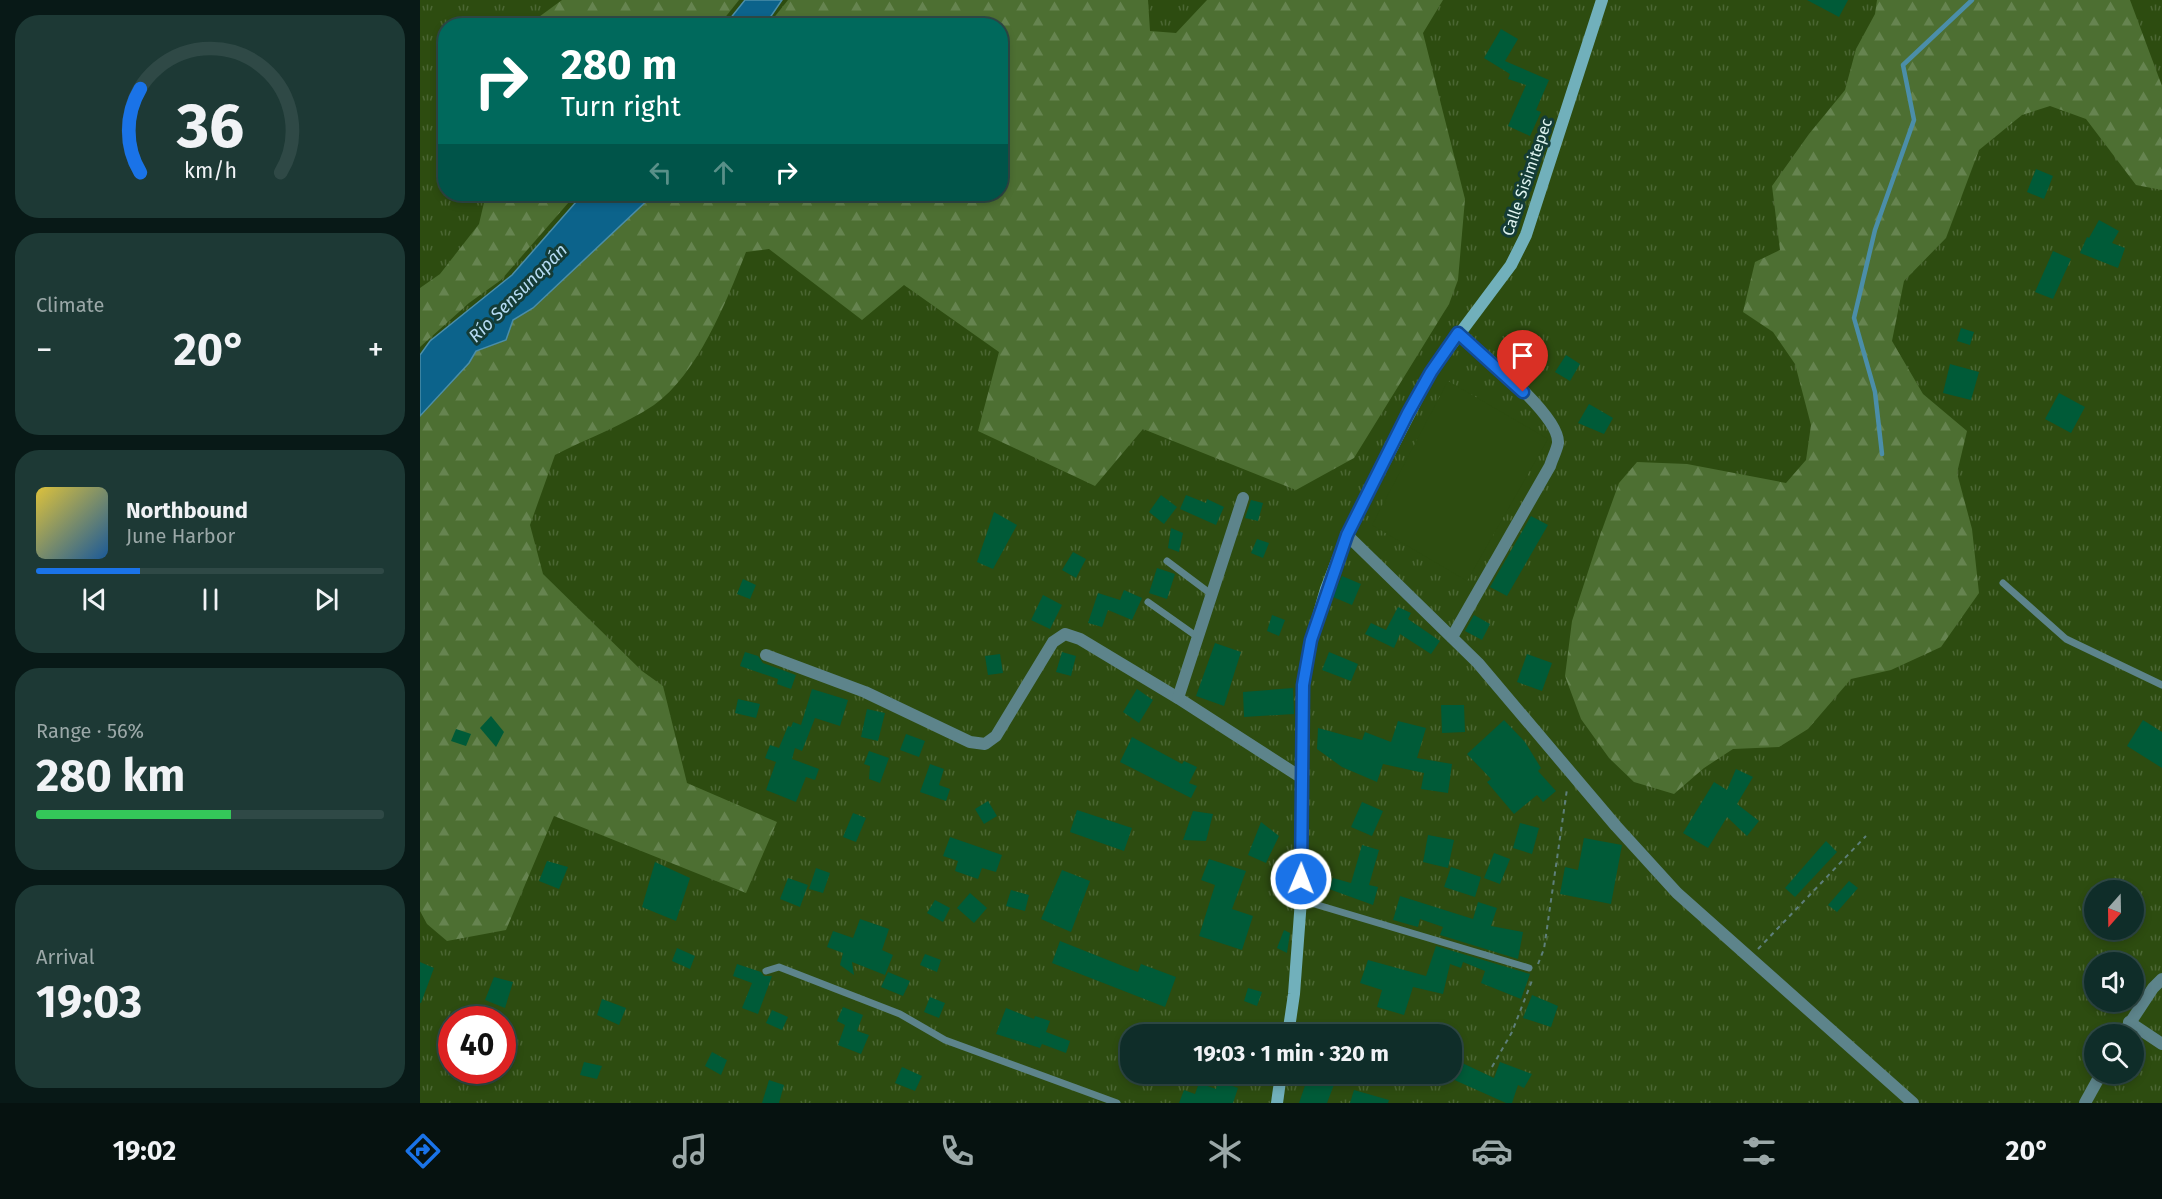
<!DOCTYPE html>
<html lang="en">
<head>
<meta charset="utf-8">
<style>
  body { margin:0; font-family:"Fira Sans",sans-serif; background:#1d3935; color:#f1f3f6; height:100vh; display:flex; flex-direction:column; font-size:22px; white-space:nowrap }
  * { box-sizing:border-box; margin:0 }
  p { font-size:20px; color:#9ba8a8 }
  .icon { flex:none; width:33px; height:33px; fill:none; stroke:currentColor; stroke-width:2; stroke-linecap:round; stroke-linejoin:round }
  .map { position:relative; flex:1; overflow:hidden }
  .side { display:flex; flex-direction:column; gap:15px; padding:15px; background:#081917; width:420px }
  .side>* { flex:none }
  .guide { position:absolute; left:18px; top:18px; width:570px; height:183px; border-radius:24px; box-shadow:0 3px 9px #0003,0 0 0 2px #2f4946; background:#00695c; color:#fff; overflow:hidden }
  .needle { width:39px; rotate:200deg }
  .fabs { position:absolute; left:1664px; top:880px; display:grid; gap:12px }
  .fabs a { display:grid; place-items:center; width:60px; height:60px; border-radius:50%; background:#0f2d29; box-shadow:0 3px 9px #0003,0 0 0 2px #2f4946; font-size:30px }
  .speed { position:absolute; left:18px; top:1006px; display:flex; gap:12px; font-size:30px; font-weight:700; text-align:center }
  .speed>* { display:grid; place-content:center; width:78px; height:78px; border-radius:50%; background:#0f2d29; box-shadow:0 3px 9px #0003,0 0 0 2px #2f4946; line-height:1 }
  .speed .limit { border:9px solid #d22; background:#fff; color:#111 }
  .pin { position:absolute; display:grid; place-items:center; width:51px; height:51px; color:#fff; margin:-62px -26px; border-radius:50% 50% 50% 0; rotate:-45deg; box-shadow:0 0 6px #0007 }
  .pin .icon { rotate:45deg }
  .me { position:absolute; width:66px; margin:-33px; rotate:1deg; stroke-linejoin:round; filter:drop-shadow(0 0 4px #0008) }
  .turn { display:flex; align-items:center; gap:21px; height:126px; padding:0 24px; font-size:27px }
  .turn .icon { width:78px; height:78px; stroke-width:2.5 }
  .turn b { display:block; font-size:42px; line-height:51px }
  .lanes { display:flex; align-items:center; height:57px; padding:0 24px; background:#0003; justify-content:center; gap:30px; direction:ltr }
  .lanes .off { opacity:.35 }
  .big { font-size:45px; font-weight:700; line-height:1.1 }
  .side .card { flex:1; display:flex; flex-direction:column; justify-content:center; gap:9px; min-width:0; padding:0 21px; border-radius:24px; background:#1d3935 }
  .side .dial { align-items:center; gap:0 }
  .dial svg { height:156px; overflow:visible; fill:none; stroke:#2f4946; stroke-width:7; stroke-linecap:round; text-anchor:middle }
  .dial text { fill:#f1f3f6; stroke:none }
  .song { display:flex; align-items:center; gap:18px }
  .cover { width:72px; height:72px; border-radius:9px; background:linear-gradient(135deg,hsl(50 70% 55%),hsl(210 70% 35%)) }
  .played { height:6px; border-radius:3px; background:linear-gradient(90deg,#1a73e8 30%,#2f4946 30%) }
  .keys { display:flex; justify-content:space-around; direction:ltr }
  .heat { display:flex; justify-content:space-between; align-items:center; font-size:33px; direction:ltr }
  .charge { height:9px; border-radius:4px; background:linear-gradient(90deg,#34c759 56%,#2f4946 0) }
  .trip { position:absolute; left:700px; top:1024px; width:342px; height:60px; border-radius:24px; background:#0f2d29; box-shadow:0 3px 9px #0003,0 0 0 2px #2f4946; font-weight:700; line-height:60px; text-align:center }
  .menu { display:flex; height:96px; justify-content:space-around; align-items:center; background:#061210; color:#9ba8a8 }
  .menu .icon { width:42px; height:42px }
  .menu .active { color:#1a73e8 }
  .menu b { font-size:27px; color:#f1f3f6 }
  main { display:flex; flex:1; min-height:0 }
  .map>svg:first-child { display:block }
</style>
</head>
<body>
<main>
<section class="side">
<div class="card dial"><svg viewBox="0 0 100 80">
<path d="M14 69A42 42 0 1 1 86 69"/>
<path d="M14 69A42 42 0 0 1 14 26" stroke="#1a73e8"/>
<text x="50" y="56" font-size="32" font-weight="700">36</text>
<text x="50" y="72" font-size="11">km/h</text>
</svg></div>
<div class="card"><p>Climate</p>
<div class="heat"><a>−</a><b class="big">20°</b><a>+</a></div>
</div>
<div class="card">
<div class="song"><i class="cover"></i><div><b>Northbound</b><p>June Harbor</p></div></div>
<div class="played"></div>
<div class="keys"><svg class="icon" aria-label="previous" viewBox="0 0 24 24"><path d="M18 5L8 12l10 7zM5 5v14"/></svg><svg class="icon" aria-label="pause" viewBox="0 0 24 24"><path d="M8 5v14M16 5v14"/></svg><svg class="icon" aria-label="next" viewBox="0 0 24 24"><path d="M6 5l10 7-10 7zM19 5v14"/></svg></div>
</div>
<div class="card"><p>Range · 56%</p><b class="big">280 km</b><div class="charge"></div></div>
<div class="card"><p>Arrival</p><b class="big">19:03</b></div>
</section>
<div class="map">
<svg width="1742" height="1103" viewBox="0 0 1742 1103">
  <defs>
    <pattern id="grass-tufts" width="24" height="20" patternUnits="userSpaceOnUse" patternTransform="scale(1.5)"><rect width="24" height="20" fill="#2d4c10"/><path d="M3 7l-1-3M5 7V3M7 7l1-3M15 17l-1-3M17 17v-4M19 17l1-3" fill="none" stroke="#4b6633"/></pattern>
    <pattern id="forest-firs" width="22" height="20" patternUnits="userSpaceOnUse" patternTransform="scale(1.5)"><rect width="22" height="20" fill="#4d6f32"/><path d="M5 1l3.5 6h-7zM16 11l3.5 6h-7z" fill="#668450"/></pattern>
  </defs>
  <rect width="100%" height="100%" fill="#143c37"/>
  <path fill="url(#grass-tufts)" fill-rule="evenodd" d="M0 0H1742V1103H0ZM26 26H580V194H26ZM1674 891H1713V930H1674ZM1674 963H1713V1002H1674ZM32 1020H82V1071H32ZM711 1035H1032V1074H711ZM1674 1035H1713V1074H1674Z"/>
  <g fill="url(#forest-firs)">
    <path d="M142 0H319L299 25H108Z"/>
    <path d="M368 0H728L730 31 756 33 787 0H1023L1003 33 1045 199 1038 280 1029 304 934 458 876 490 723 429 675 486 558 431 579 352 484 285 442 320 349 249 326 252C307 300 278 374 234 405 206 424 166 439 135 455L110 525 123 574 222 671 243 686 267 783 357 822 326 893 134 816 86 930 27 941 7 924 0 911V416L3 412 49 363 56 351 86 340 93 320 113 308 234 194H580V26L348 25Z"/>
    <path d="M1457 0H1710L1742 86V190L1716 185 1666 119 1630 106 1602 115 1559 150 1526 238 1484 281 1472 341 1503 394 1547 431 1537 473 1552 529 1559 593 1521 647 1471 670 1431 679 1388 729 1359 747 1313 749 1284 768 1254 794 1214 782 1189 758 1161 719 1145 676 1152 621 1178 541 1199 483 1217 462 1267 464 1366 483 1386 460 1391 425 1375 364 1353 332 1323 312 1335 262 1360 250 1352 186 1389 134 1425 90 1436 49 1455 14Z"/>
    <path d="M66 194H156L81 280 49 303 0 347V288L20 274 59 224Z"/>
  </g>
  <path fill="#2d4c10" d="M1028 381 1128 439 1047 581 952 525Z"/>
  <g fill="#0c638b" stroke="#4b8ea9" stroke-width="1.5">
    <path d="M325 0H362L345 25H305Z"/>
    <path d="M163 194H234L113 308 93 320 86 340 56 351 49 363 0 416V355L10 341 92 275Z"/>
  </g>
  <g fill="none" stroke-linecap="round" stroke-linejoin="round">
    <path stroke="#4b8ea9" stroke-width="4.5" d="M1462 454 1455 392 1434 318 1455 230 1494 120 1483 65 1552 0"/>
  </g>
  <g fill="#005b38">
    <path d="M1387 0H1428L1419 17Z"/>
    <path d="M1081 29 1098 39 1085 61 1129 80 1116 110 1121 112 1110 136 1088 126 1106 85 1088 79 1090 74 1064 58Z"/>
    <path d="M1616 169 1633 176 1624 199 1607 192Z"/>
    <path d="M1679 220 1699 231 1692 243 1705 248 1698 268 1660 253 1667 237 1669 238Z"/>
    <path d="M1633 251 1651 259 1633 299 1615 292Z"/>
    <path d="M1541 328 1554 332 1550 345 1537 341Z"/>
    <path d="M1146 355 1160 364 1150 381 1135 372Z"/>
    <path d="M1530 364 1559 372 1551 400 1523 393Z"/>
    <path d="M1639 393 1665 407 1651 433 1625 419Z"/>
    <path d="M1169 404 1193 418 1184 434 1158 423Z"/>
    <path d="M741 495 757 507 744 524 729 512Z"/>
    <path d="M766 495 786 503 787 499 804 507 796 525 760 509Z"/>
    <path d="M831 500 843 503 838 521 825 518Z"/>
    <path d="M574 512 597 525 573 569 557 562Z"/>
    <path d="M1111 516 1128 525 1087 596 1070 587Z"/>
    <path d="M751 528 763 533 759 552 748 548Z"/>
    <path d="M837 539 849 543 843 558 831 553Z"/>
    <path d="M653 552 666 559 656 578 642 570Z"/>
    <path d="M737 568 755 574 747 599 729 593Z"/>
    <path d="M922 576 941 584 932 605 913 597Z"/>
    <path d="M323 579 336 585 330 599 317 594Z"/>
    <path d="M704 590 722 598 712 620 688 610 682 627 668 623 678 593 700 600Z"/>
    <path d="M623 595 642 605 630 629 611 620Z"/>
    <path d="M978 607 991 613 988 619 1020 641 1011 654 980 634 974 648 945 634 951 623 966 630Z"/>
    <path d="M852 615 865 620 859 636 847 631Z"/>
    <path d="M1054 615 1070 624 1062 640 1045 631Z"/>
    <path d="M795 643 821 652 804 706 776 696Z"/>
    <path d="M325 652 338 656 343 663 376 675 371 689 357 684 358 679 320 666Z"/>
    <path d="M642 652 656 656 651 676 636 672Z"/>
    <path d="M909 652 938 664 931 681 902 670Z"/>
    <path d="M580 654 583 673 568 675 565 656Z"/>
    <path d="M1107 654 1132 663 1122 691 1097 682Z"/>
    <path d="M873 688 874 714 824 717 823 692Z"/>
    <path d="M392 689 428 700 420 726 395 718 382 751 375 748 372 759 399 769 395 780 386 777 376 802 346 790 356 762 345 758 350 745 359 748 368 726 371 727 373 722 381 725Z"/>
    <path d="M717 689 733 700 719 723 703 712Z"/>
    <path d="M318 699 340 704 336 718 315 713Z"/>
    <path d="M1021 705H1044L1045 732 1022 733Z"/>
    <path d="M447 709 465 713 458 741 441 737Z"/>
    <path d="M71 716 84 732 76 747 60 728Z"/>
    <path d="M1084 720 1105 742 1121 768 1118 771 1136 791 1123 802 1117 795 1094 814 1067 782 1071 779 1047 754Z"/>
    <path d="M1723 720 1742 732V768L1707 746Z"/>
    <path d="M978 721 1006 728 997 758 1032 764 1028 793 1001 789 1004 773 963 764 957 782 922 767 897 749 898 728 942 740 945 732 971 742Z"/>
    <path d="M36 729 51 734 46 746 31 741Z"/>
    <path d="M486 734 505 741 499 757 480 750Z"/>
    <path d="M712 737 762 764 764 761 777 767 769 783 777 786 771 798 700 762Z"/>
    <path d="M449 751 469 758 460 783 449 779 450 766 444 764Z"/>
    <path d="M510 764 524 769 519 785 530 789 526 801 500 792Z"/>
    <path d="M1316 769 1333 777 1317 804 1339 821 1327 836 1307 817 1288 848 1263 833 1294 782 1307 790Z"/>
    <path d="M568 801 577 816 564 824 555 809Z"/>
    <path d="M942 802 963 811 952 836 931 827Z"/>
    <path d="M657 810 712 828 704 851 650 832Z"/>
    <path d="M773 811 793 814 786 841 763 840Z"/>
    <path d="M433 813 446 818 436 842 423 837Z"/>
    <path d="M841 822 859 836 846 863 828 855Z"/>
    <path d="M1100 823 1119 828 1112 854 1093 848Z"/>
    <path d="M1008 835 1034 840 1028 868 1003 862Z"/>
    <path d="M530 837 582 855 576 872 562 868 558 879 535 871 538 861 523 856Z"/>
    <path d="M1164 838 1202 845 1191 904 1140 894 1145 867 1158 870Z"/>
    <path d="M1406 841 1417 852 1375 897 1365 888Z"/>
    <path d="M942 845 959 850 949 885 958 887 953 905 909 889 913 878 931 883Z"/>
    <path d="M1074 853 1090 859 1080 884 1064 878Z"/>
    <path d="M789 859 826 871 812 909 833 916 822 950 779 936 795 885 781 880Z"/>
    <path d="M127 861 148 867 139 889 119 881Z"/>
    <path d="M235 862 270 878 256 921 222 907Z"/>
    <path d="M1031 867 1061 877 1055 897 1024 887Z"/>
    <path d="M396 868 410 873 403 893 389 889Z"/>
    <path d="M642 870 670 881 651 932 621 919Z"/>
    <path d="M368 878 388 885 380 907 360 899Z"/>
    <path d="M1429 881 1438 888 1417 912 1408 905Z"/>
    <path d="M591 890 609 895 605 911 586 906Z"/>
    <path d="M550 893 567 908 554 923 537 908Z"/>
    <path d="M980 896 1053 919 1058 902 1077 908 1071 926 1103 932 1098 959 1020 935 1023 927 1000 919 998 927 973 920Z"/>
    <path d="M515 900 530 908 523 922 507 913Z"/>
    <path d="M440 919 469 929 462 950 473 955 465 975 432 962 434 975 420 965 423 953 407 947 413 931 433 938Z"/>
    <path d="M864 930 870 933 867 953 857 948Z"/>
    <path d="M640 941 718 972 721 964 756 977 745 1007 632 963Z"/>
    <path d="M1016 946 1110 974 1101 999 1061 983 1065 971 1043 962 1041 968 1030 964 1023 994 993 987 984 1015 957 1007 962 990 940 983 948 960 1006 976Z"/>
    <path d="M257 948 275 956 270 969 252 961Z"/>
    <path d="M505 954 521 960 517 972 500 965Z"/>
    <path d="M0 962 14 968 1 1003H0Z"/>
    <path d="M317 964 341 972 344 976H352L338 1014 322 1008 332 983 313 976Z"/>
    <path d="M468 972 490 981 483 996 461 987Z"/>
    <path d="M74 977 93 982 85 1008 65 1000Z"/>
    <path d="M828 988 842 992 837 1006 824 1001Z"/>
    <path d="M1112 995 1138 1006 1131 1027 1103 1018Z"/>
    <path d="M510 997 525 1003 519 1018 504 1012Z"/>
    <path d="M182 999 206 1008 199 1025 177 1015Z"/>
    <path d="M423 1007 443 1015 437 1031 449 1035 441 1054 418 1045 425 1025 417 1021Z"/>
    <path d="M586 1008 614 1019 615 1016 630 1021 626 1032 650 1041 646 1053 622 1044 620 1048 576 1034Z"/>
    <path d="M352 1010 368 1017 362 1030 346 1023Z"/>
    <path d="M907 1022 940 1032 939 1035H903Z"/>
    <path d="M292 1052 307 1060 301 1075 285 1066Z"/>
    <path d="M1038 1061 1074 1078 1080 1062 1112 1074 1104 1088 1098 1085 1092 1103H1086L1030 1078Z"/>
    <path d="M164 1062 182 1066 177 1079 160 1075Z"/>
    <path d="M482 1067 502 1076 495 1091 475 1083Z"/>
    <path d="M889 1074H918L907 1103H879Z"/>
    <path d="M349 1080 364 1085 359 1103H342Z"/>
    <path d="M798 1081 818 1088 813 1103H759L764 1090 775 1094 779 1083 796 1089Z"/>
    <path d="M934 1090 969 1100 968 1103H930Z"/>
  </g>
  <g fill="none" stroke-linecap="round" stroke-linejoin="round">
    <g stroke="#5e7f7a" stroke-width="2" stroke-dasharray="4.5 4.5" stroke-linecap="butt">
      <path d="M1338 949 1446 836"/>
      <path d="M1118 964 1124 949 1147 789"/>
      <path d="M1072 1067 1092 1032 1113 978"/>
    </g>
    <g stroke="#5d848b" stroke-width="7">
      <path d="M747 561 791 594"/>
      <path d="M1583 583 1646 639 1742 685"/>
      <path d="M728 602 779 638"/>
      <path d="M881 900 1109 968"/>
      <path d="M346 971 359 967 480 1014 525 1040 697 1103"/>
    </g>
    <g stroke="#5d848b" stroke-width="12">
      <path d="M927 535 1058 663 1196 826 1257 893 1493 1103"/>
      <path d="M1032 637 1130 466C1132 459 1137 450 1138 443 1140 415 1061 353 1038 333"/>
      <path d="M346 655 445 692 550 742 565 744 576 736 633 642 645 634 660 639 758 698 882 778"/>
      <path d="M758 698 823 498"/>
      <path d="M1709 1022 1742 1044"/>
      <path d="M1702 1035 1733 988 1742 979"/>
      <path d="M1665 1103 1681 1074"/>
    </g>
    <g stroke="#71b0bb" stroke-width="12">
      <path d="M868 1035 874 994 881 900 883 685 891 641 906 589 927 535 1011 372 1091 265 1106 235 1182 0"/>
      <path d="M857 1103 861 1074"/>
    </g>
  </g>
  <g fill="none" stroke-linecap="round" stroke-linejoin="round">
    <g stroke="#114b97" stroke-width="15">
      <path id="route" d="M881 879 883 685 891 640 927 535 988 413 1011 372 1038 333 1103 392"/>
    </g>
    <use href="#route" stroke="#1a73e8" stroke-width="10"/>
  </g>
  <g text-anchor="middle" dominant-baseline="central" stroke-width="6" stroke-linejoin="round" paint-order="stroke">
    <g font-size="16" fill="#dff4f0" stroke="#143c37">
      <text transform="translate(1107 177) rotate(-71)">Calle Sisimitepec</text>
    </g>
    <g font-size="18" font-style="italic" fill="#b6dbf3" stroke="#143c37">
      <text transform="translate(98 293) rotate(-45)">Río Sensunapán</text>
    </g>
  </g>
</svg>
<div class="fabs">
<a><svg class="needle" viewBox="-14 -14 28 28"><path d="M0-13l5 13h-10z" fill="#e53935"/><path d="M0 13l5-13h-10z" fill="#9ba8a8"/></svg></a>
<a><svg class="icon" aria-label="sound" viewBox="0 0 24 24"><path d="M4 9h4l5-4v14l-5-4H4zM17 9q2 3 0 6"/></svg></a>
<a><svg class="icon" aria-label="search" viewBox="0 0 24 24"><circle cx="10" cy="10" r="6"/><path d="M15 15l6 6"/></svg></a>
</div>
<div class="speed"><div class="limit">40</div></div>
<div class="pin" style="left:1103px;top:392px;background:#d93025"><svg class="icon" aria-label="arrive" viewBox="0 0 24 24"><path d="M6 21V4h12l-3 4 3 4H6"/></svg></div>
<svg class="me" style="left:881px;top:879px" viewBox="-20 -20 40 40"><circle r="17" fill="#1a73e8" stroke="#fff" stroke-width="3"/><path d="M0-11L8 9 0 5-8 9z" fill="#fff"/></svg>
<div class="trip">19:03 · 1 min · 320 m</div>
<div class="guide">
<div class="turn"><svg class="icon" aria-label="right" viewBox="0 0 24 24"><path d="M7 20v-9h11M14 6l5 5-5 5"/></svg><div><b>280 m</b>Turn right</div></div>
<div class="lanes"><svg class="icon off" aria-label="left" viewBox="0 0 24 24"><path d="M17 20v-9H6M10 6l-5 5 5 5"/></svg><svg class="icon off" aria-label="ahead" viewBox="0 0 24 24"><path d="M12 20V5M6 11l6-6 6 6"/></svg><svg class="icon" aria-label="right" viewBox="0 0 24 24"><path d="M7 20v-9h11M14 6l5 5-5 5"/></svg></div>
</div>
</div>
</main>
<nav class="menu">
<b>19:02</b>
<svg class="icon active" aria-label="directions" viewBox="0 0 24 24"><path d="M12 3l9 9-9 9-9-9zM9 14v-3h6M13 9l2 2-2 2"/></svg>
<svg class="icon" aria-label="music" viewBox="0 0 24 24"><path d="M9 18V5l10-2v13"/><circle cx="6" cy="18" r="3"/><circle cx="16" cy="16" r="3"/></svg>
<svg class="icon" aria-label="phone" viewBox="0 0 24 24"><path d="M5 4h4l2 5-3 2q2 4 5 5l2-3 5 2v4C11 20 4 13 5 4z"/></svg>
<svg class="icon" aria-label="climate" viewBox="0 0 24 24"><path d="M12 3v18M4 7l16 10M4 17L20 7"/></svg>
<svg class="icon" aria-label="car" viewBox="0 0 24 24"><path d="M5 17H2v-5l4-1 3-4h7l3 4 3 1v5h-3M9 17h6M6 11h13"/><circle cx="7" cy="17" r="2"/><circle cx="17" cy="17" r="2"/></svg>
<svg class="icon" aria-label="filters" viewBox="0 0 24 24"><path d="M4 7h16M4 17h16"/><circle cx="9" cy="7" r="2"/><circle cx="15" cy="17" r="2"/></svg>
<b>20°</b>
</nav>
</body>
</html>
